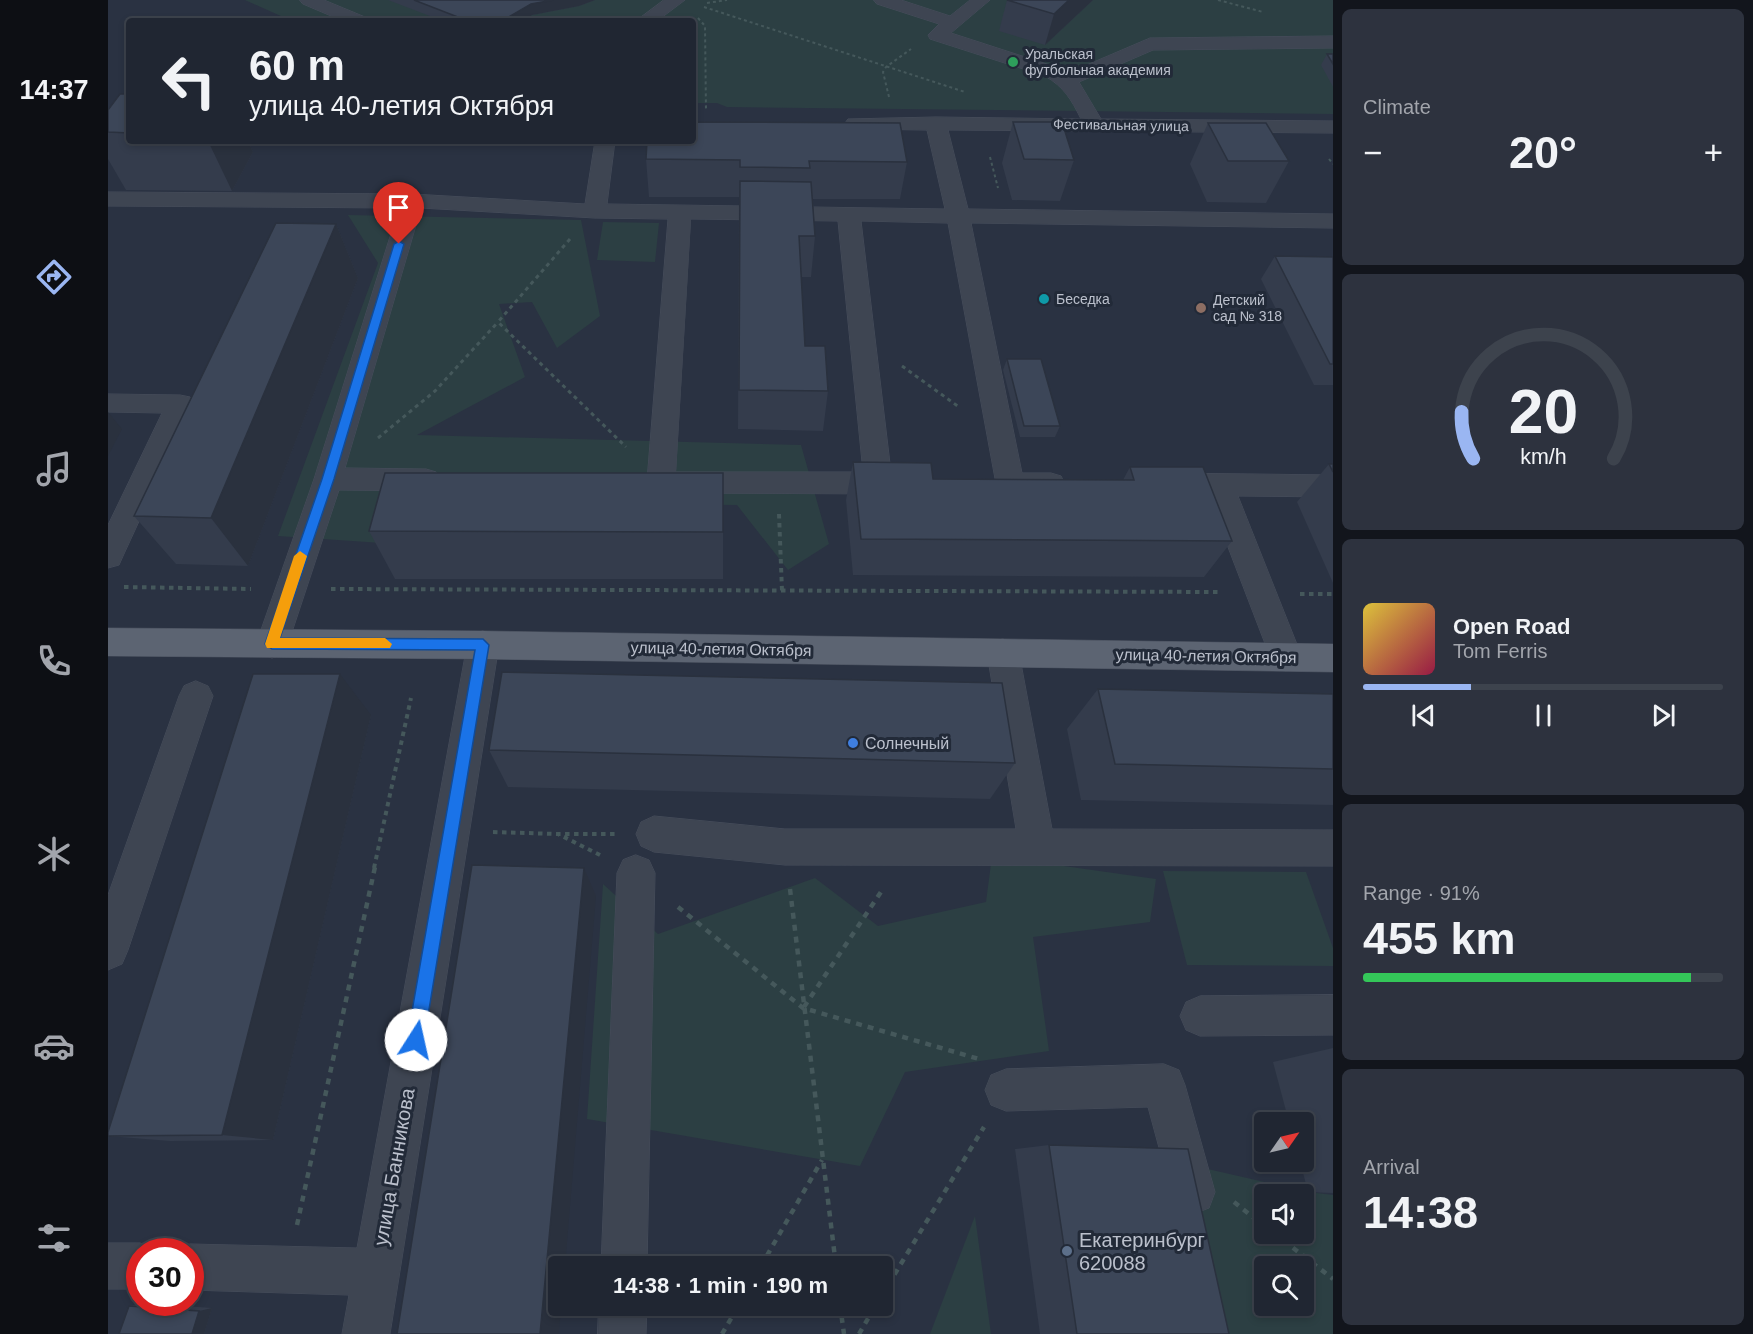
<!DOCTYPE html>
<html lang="en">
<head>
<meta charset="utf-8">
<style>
  body { margin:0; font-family:Arial,sans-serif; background:#2d323e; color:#f1f3f6; height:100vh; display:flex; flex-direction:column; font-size:22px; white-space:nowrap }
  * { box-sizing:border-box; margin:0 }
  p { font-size:20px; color:#a2a5ac }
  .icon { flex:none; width:33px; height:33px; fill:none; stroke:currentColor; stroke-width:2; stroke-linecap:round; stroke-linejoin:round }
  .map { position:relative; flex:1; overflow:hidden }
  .sheet { display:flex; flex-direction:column; gap:9px; padding:9px; background:#12151c; width:420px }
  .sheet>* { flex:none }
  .banner { position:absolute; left:18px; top:18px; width:570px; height:126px; border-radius:6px; box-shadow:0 3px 9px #0003,0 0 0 2px #3d434d; background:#202632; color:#f1f3f6; overflow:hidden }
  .needle { width:39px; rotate:56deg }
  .buttons { position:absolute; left:1146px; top:1112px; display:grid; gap:12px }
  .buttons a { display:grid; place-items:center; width:60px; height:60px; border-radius:6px; background:#202632; box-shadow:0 3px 9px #0003,0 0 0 2px #3d434d; font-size:30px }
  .speed { position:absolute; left:18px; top:1238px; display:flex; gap:12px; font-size:30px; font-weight:700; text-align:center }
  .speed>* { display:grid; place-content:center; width:78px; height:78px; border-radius:50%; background:#202632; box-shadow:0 3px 9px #0003,0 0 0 2px #3d434d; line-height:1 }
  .speed .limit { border:9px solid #d22; background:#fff; color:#111 }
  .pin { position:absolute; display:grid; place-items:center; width:51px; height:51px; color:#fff; margin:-62px -26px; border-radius:50% 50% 50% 0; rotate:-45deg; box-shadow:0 0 6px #0007 }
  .pin .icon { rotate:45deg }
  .me { position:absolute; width:66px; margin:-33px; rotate:10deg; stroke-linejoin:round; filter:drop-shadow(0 0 4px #0008) }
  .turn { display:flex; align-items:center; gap:21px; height:126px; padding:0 24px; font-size:27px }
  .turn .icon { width:78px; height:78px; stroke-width:2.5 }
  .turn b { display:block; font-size:42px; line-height:51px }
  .big { font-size:45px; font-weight:700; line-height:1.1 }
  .sheet .widget { flex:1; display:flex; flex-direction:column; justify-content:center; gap:9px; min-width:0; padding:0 21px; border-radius:9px; background:#2d323e }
  .sheet .dial { align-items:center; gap:0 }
  .dial svg { height:156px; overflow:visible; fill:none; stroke:#3d434d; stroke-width:7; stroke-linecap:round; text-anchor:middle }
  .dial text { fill:#f1f3f6; stroke:none }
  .song { display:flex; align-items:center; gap:18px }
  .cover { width:72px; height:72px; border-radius:9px; background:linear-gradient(135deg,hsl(50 70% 55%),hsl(340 70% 35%)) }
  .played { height:6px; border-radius:3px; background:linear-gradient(90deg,#9ab6f2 30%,#3d434d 30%) }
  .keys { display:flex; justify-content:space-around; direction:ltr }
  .heat { display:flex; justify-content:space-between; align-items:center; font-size:33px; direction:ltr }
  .charge { height:9px; border-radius:4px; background:linear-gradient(90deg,#34c759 91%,#3d434d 0) }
  .trip { position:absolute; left:440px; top:1256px; width:345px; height:60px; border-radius:6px; background:#202632; box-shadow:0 3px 9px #0003,0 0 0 2px #3d434d; font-weight:700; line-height:60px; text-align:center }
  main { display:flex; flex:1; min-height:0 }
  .tabs { display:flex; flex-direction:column; width:108px; justify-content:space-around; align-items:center; background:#0d0f14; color:#a2a5ac }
  .tabs .icon { width:42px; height:42px }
  .tabs .on { color:#9ab6f2 }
  .tabs b { font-size:27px; color:#f1f3f6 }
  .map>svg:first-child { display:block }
</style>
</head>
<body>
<main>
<nav class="tabs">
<b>14:37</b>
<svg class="icon on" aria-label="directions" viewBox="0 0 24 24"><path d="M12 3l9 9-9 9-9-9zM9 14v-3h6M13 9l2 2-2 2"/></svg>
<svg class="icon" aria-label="music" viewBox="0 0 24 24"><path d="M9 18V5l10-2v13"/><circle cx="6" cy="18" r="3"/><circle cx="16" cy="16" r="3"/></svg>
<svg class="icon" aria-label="phone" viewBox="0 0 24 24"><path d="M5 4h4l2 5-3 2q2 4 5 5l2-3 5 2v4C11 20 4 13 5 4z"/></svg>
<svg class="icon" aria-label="climate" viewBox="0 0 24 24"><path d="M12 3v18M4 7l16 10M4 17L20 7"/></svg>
<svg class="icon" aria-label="car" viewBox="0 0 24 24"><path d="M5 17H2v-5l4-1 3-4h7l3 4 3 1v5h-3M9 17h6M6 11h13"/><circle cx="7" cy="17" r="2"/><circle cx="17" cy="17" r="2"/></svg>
<svg class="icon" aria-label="filters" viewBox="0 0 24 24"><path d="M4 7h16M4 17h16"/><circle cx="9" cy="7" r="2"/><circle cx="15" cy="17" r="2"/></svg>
</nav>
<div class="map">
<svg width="1225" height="1334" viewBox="0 0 1225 1334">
  <rect width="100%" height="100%" fill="#2a3242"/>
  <g fill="#2c3f43" fill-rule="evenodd">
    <path d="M137 0H1225V114L619 107 609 103H585V21H184Z"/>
    <path d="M240 215 473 220 492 316 449 348 424 302 391 304 417 377 309 435 693 445 721 544 680 570 629 505 292 502 274 543 170 536 270 263Z"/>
    <path d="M495 222 551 223 547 262 489 260Z"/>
    <path d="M884 856 1048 879 1042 922 925 937 941 1051 797 1072 752 1166 479 1119 495 884 550 934 707 878 770 926 878 902Z"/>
    <path d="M1055 871 1198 872 1225 948V966L1079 965Z"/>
    <path d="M1078 1164 1200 1192 1225 1195V1334H1084ZM1156 1194H1196V1233H1156ZM1156 1266H1196V1305H1156Z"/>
    <path d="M867 1216 883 1334H822Z"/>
  </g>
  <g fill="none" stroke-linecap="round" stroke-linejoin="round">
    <g stroke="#474e5c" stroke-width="1">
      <g id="minor">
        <path d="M192 0H216L257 17 260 21H235L195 4Z"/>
        <path d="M556 0H577L549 21H528Z"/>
        <path d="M766 0H793L842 16 862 0H882L843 33 951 68 960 73 1042 38 1225 36V48L1045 50 971 82 993 119 1225 121V133L840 130 860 209 1225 214V228L863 223 914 473H943L953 476 957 484 953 492C935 497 910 497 892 492L888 484 840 223 753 221 783 472 796 475 800 483 796 491 786 494 571 493C561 490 553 492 543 489L539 481 560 219 487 218 313 208 237 468 318 469 328 472 332 480 328 488 318 491 231 490 180 644 175 654 164 658 153 654 148 644 206 479 291 208 0 206V192L304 194 477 204 487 141H507L499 204 837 209 819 130 747 129 740 127 737 123 740 119 828 117 973 119C963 99 956 87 937 76L822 39 820 35 831 24 769 4ZM583 219 730 221 755 472H568Z"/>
        <path d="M0 394 72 395 82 397 85 404 15 556 11 565 0 568V525L54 413 0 412Z"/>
        <path d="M1058 473 1225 475V497L1130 496 1194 657 1190 667 1178 671 1166 667 1100 495H1058L1048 492 1044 484 1048 476Z"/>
        <path d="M375 631 386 635 391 645 282 1334H234L241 1295 82 1290V1251H65L82 1244 249 1248 359 645 364 635Z"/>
        <path d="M895 639 907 643 911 653 944 829 1225 830V866L677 865 546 852 533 846 528 834 533 822 546 816 677 829H908L879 653 883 643Z"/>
        <path d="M88 681 100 686 105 696 20 950 14 964 0 970V895L71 696 76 686Z"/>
        <path d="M528 855 541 860 547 873 539 1266H493L509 873 515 860Z"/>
        <path d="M1225 995V1035L1092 1036 1078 1030 1072 1016 1078 1002 1092 996Z"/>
        <path d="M1056 1064 1071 1070 1077 1085 1107 1192 1101 1208 1085 1214 1069 1208 1063 1192 1040 1107 898 1111 883 1105 877 1090 883 1075 898 1069Z"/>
        <path d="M0 1243H32L49 1249 32 1251V1289H0Z"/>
        <path d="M491 1305H539L538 1334H490Z"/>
      </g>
    </g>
    <g stroke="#474e5c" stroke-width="1">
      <path id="major" d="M0 628 375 631 1225 644V672L375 659 0 656Z"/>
    </g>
    <g stroke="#45585b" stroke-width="2" stroke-dasharray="3 3" stroke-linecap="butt">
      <path d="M1110 0 1155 12"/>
      <path d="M599 3 619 0"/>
      <path d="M596 7 857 92"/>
      <path d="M590 18 597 26 598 111"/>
      <path d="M781 97 775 72 778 67 803 49"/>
      <path d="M882 157 890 188"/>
      <path d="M1221 159 1225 164"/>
    </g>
    <g stroke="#45585b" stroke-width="3" stroke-dasharray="4 4" stroke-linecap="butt">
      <path d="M462 239 390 322 518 447"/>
      <path d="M794 366 851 407"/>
      <path d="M270 438 327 391 390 322"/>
    </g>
    <g stroke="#45585b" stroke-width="4" stroke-dasharray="4.5 4.5" stroke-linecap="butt">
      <path d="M671 514 674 591"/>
      <path d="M16 587 143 589"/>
      <path d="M223 589 1112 592"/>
      <path d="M1192 594H1225"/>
      <path d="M385 832 450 834"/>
      <path d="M492 855 450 834H509"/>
      <path d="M266 868 303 698"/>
    </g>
    <g stroke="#45585b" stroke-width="4.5" stroke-dasharray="6 6" stroke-linecap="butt">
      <path d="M682 889 728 1266"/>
      <path d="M570 907 695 1008 871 1059"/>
      <path d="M696 1007 775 889"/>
      <path d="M1126 1202 1156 1226"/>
      <path d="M189 1225 267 867"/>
      <path d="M1166 1233 1225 1279"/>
      <path d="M653 1266 714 1160"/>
      <path d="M774 1295 876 1127"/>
      <path d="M732 1305 736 1334"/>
      <path d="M614 1334 631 1305"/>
      <path d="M751 1334 768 1305"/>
    </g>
    <use href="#minor" fill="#3e4552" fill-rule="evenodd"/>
    <use href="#major" fill="#5c6472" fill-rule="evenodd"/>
  </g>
  <g fill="#343c4c">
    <path d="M280 0H487L471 6 424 15 415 21H335Z"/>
    <path d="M899 0H985L937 45 891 31Z"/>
    <path d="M1219 54H1225V87L1213 65Z"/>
    <path d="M21 94V141H140L145 152 124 191 18 190 0 159V110Z"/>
    <path d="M905 122 966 160 952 201 904 200 894 163Z"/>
    <path d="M1100 123 1181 161 1158 203 1099 202 1082 164Z"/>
    <path d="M538 159 799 162 792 199H705L707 236 703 277H693L697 346 720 391 715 431 630 429 631 197H541Z"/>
    <path d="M228 224 250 278 140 566 68 564 26 516Z"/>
    <path d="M1167 256 1225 257V385H1206L1153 279Z"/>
    <path d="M899 359 952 426 947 437H912L895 370Z"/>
    <path d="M745 462 825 479 1015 480 1022 467 1124 541 1096 577 745 575 738 500Z"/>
    <path d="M1221 464H1225V583L1189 502Z"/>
    <path d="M615 473V579H287L261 531Z"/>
    <path d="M990 689 1225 694V805L973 800 959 729Z"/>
    <path d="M263 715 165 1140 62 1141 0 1136Z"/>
    <path d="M381 750 907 763 882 799 400 787Z"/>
    <path d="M1225 1048V1193L1200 1192 1192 1161H1196V1122H1181L1165 1062Z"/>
    <path d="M941 1145 1121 1334H932L907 1149Z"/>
    <path d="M35 1303 104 1308 96 1334 21 1306Z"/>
  </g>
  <g fill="#2a313e">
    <path d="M445 0H487L471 6 424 15 415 21H394L423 4Z"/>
    <path d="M961 0H985L937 45 946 14Z"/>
    <path d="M100 141H140L145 152 124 191Z"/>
    <path d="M228 224 250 278 140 566 103 518Z"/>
    <path d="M0 412 14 429 0 456Z"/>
    <path d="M232 674 263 715 165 1140 114 1135Z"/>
    <path d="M476 868 488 896 457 1266H450V1305H453L451 1334H432Z"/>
    <path d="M104 1308 96 1334H84L91 1311Z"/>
  </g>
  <g fill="#3c4658" stroke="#2a313e" stroke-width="1.5">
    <path d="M306 0H445L423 4 394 21H360Z"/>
    <path d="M899 0H961L946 14Z"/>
    <path d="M1219 54H1225V64Z"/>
    <path d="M12 94H21V133L0 132V110Z"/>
    <path d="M585 122 792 123 799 162 701 161 702 168 632 167V160L538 159 539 141H585Z"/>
    <path d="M905 122H954L966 160 916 159Z"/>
    <path d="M1100 123H1158L1181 161H1120Z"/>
    <path d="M632 181 703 182 707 236H691L697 346H717L720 391 631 390Z"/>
    <path d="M168 223 228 224 103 518 26 516Z"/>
    <path d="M1167 256 1225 257V364H1222Z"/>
    <path d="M899 359H933L952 426H916Z"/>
    <path d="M745 462 823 463 825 479 1026 480 1022 467H1095L1124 541 753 539Z"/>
    <path d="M1221 464H1225V472Z"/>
    <path d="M277 473H615V532L261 531Z"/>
    <path d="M394 672 894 683 907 763 381 750Z"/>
    <path d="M145 674H232L114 1135 0 1136V1132Z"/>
    <path d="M990 689 1225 694V769L1007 764Z"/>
    <path d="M364 865 476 868 432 1334H289Z"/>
    <path d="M941 1145 1080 1149 1121 1334H969Z"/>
    <path d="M21 1306 91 1311 84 1334H11Z"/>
  </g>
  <path fill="#1a73e8" stroke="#114b97" stroke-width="1.5" d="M291 241 296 244 226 479 172 638 375 639 381 645 316 1040 314 1046 308 1048 302 1046 299 1040 367 650 164 649 157 644 214 479 286 244Z"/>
  <path fill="#f59e0b" d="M192 551 199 556 172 638H277L284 644 282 648H159L157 644 186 556Z"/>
  <circle fill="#2e9e5b" stroke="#222a38" stroke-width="2" cx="905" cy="62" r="6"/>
  <circle fill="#0f9aa8" stroke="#222a38" stroke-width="2" cx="936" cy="299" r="6"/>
  <circle fill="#8d6e63" stroke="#222a38" stroke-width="2" cx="1093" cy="308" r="6"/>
  <circle fill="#3f7fe0" stroke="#222a38" stroke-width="2" cx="745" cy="743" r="6"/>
  <circle fill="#5c6f8a" stroke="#222a38" stroke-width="2" cx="959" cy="1251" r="6"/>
  <g text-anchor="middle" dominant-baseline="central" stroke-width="6" stroke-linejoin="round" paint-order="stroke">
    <g font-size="14" fill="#bbc0cc" stroke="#222a38" text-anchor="start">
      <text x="917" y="54">Уральская<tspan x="917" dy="16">футбольная академия</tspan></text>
      <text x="948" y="299">Беседка</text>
      <text x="1105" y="300">Детский<tspan x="1105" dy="16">сад № 318</tspan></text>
    </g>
    <g font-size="14" fill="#bbc0cc" stroke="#222a38">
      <text transform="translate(1013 125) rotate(1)">Фестивальная улица</text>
    </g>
    <g font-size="16" fill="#bbc0cc" stroke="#222a38">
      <text transform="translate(613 649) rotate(1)">улица 40-летия Октября</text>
      <text transform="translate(1098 656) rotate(1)">улица 40-летия Октября</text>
    </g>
    <g font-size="16" fill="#bbc0cc" stroke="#222a38" text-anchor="start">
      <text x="757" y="743">Солнечный</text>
    </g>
    <g font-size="20" fill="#bbc0cc" stroke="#222a38">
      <text transform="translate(286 1167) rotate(-80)">улица Банникова</text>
    </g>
    <g font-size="20" fill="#bbc0cc" stroke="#222a38" text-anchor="start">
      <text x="971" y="1240">Екатеринбург<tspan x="971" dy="23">620088</tspan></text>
    </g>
  </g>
</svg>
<div class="buttons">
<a><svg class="needle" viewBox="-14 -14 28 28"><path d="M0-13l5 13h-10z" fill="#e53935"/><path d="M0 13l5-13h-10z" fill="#a2a5ac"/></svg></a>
<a><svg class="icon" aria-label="sound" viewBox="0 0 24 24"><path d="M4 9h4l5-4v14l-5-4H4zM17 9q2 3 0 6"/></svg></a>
<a><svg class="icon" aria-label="search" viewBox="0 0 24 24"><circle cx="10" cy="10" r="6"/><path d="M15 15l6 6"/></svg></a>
</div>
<div class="speed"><div class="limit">30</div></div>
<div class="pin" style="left:291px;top:244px;background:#d93025"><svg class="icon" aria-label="arrive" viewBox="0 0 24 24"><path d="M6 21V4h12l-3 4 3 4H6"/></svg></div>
<svg class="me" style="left:308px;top:1040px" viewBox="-20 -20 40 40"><circle r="19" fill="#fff"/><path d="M0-13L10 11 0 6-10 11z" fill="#1a73e8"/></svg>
<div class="trip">14:38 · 1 min · 190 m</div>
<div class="banner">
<div class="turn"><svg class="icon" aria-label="left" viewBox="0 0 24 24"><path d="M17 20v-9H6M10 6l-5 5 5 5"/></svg><div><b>60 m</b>улица 40-летия Октября</div></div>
</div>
</div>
<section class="sheet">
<div class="widget"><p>Climate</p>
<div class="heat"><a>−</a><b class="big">20°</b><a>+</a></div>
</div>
<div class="widget dial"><svg viewBox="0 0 100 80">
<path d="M14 69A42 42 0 1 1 86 69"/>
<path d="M14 69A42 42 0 0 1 8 45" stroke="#9ab6f2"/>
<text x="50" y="56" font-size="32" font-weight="700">20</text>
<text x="50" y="72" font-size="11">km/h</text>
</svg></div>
<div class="widget">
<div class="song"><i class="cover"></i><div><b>Open Road</b><p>Tom Ferris</p></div></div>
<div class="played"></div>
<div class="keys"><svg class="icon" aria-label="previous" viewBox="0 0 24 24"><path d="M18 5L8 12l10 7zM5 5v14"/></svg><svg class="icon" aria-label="pause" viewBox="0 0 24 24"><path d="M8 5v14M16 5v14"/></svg><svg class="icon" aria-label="next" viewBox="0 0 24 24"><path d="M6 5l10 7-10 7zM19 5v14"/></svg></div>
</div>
<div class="widget"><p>Range · 91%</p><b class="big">455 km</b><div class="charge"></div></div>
<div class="widget"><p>Arrival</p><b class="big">14:38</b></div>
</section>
</main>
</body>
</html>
